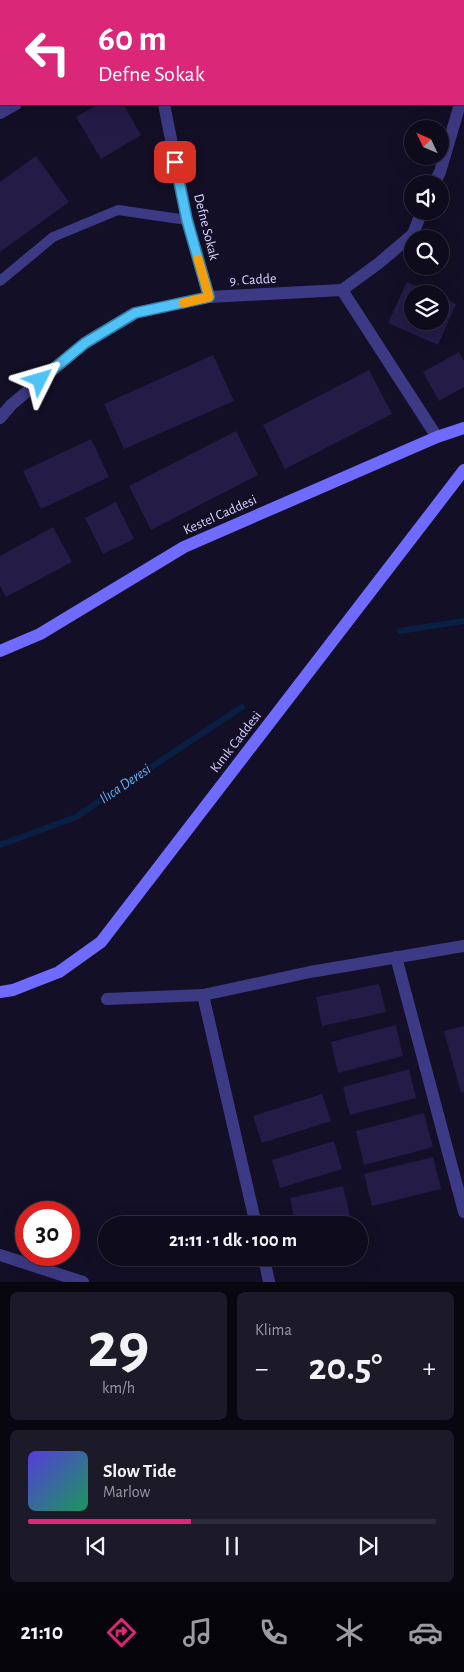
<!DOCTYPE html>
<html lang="tr">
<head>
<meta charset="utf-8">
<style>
  body { margin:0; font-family:"Alegreya Sans",sans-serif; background:#1c1929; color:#f1f3f6; height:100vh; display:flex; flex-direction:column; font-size:19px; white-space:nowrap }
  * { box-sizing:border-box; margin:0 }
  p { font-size:16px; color:#9b9ba3 }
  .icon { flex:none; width:28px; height:28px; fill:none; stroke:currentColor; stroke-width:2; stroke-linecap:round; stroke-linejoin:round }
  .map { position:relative; height:1282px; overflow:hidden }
  .drawer { display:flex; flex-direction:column; gap:10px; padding:10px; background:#08060f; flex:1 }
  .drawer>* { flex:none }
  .hud { position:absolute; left:0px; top:0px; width:465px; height:105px; box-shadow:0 5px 20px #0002,0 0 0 1px #2e2b3b; background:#db2777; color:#fff; overflow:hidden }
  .needle { width:32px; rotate:314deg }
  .buttons { position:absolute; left:404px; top:120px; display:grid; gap:10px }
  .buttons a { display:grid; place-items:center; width:45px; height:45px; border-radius:50%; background:#0e0b1c; box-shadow:0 5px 20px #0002,0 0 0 1px #2e2b3b; font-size:25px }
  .speed { position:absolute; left:15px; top:1201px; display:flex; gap:10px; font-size:25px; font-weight:700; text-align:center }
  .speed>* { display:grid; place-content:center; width:65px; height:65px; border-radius:50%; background:#0e0b1c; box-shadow:0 5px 20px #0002,0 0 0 1px #2e2b3b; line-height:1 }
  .speed .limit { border:8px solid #d22; background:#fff; color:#111 }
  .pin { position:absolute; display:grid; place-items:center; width:42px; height:42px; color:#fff; margin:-21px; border-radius:10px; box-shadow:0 2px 8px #0006 }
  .me { position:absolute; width:55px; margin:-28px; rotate:50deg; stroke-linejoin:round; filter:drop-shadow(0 0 4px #0008) }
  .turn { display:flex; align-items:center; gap:18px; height:105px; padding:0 15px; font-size:22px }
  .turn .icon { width:65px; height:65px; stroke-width:2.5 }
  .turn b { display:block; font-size:35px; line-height:42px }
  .big { font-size:38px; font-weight:700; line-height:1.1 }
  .drawer .tile { flex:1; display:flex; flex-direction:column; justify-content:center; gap:8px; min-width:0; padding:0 18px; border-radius:8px; background:#1c1929 }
  .drawer .dial { align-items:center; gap:0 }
  .dial b { font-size:65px; line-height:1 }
  .song { display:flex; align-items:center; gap:15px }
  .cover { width:60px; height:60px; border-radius:8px; background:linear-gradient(135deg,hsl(250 70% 55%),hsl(150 70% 35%)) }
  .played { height:5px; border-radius:2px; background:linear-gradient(90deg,#db2777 40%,#2e2b3b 40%) }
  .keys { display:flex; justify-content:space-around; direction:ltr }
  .heat { display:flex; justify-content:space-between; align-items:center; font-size:28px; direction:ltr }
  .drawer .tiles { flex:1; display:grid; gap:10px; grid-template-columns:1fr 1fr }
  .tile:last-child { grid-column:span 2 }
  .trip { position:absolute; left:98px; top:1216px; width:270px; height:50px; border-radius:25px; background:#0e0b1c; box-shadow:0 5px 20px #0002,0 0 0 1px #2e2b3b; font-weight:700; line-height:50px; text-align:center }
  .tab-bar { display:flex; height:80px; justify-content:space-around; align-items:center; background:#06040b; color:#9b9ba3 }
  .tab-bar .icon { width:35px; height:35px }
  .tab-bar .on { color:#db2777 }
  .tab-bar b { font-size:22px; color:#f1f3f6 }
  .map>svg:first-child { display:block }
</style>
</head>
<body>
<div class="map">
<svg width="464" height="1282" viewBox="0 0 464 1282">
  <rect width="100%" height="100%" fill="#130f26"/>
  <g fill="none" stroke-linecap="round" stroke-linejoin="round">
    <g stroke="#0a1f44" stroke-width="6">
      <path d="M400 631 464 621"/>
      <path d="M0 845 76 817 242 707"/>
    </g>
  </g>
  <g fill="#241b47">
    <path d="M99 104H123L141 135 101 159 76 117Z"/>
    <path d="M36 156 69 202 0 252V182Z"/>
    <path d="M407 282 434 294H412V321H440V296L456 304 438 345 388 323Z"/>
    <path d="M459 352 464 361V387L439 401 423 372Z"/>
    <path d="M213 355 234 401 124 449 104 404Z"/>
    <path d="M369 370 392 414 285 469 263 425Z"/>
    <path d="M236 431 258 475 151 530 129 486Z"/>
    <path d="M91 439 109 477 41 509 23 471Z"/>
    <path d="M116 502 134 539 103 554 85 518Z"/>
    <path d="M53 527 72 562 6 597 0 586V556Z"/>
    <path d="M379 984 386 1012 322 1026 316 997Z"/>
    <path d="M396 1025 403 1056 338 1073 331 1042Z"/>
    <path d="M464 1026V1092L461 1093 444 1031Z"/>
    <path d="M409 1069 416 1098 350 1115 343 1087Z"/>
    <path d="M322 1094 331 1121 262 1143 253 1116Z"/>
    <path d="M424 1113 433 1147 364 1165 356 1131Z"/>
    <path d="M334 1141 342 1169 280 1188 272 1160Z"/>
    <path d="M433 1157 441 1189 372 1206 364 1174Z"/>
    <path d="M343 1186 351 1220 329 1225H296L290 1198Z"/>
  </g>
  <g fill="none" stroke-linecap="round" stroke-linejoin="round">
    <path stroke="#3d3a85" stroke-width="10" d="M0 281 53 237 118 210 187 220"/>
    <g stroke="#3d3a85" stroke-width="12">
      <path d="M143 0V1"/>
      <path d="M448 0 449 1"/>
      <path d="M0 68 1 71"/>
      <path d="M164 104 187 220 209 297"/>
      <path d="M0 113 16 104"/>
      <path d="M434 184 440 172 460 104"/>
      <path d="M342 290 437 437"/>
      <path d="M0 418 11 405 85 343 135 313 209 297 342 290 379 263 413 234 422 211"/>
      <path d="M396 957 464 1212"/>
      <path d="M107 999 203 995"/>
      <path d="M256 1225 203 995 310 972 464 946"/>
      <path d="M0 1255 83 1282"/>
      <path d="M264 1258 269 1282"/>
    </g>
    <g stroke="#6f6bff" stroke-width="12">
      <path d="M0 651 40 634 184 547 437 437 464 428"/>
      <path d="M0 992 13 990 59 972 101 942 464 470"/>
    </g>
  </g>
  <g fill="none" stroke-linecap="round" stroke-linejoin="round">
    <g stroke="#337fa1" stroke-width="12">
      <path id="route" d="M40 380 85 343 135 313 209 297 187 220 175 162"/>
    </g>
    <use href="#route" stroke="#4fc3f7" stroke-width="9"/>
    <path stroke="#f59e0b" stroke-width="9" d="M183 303 209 297 198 259"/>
  </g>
  <g text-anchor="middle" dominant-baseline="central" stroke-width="5" stroke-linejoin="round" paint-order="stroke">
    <g font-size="14" fill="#d9d4ff" stroke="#130f26">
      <text transform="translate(206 227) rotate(76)">Defne Sokak</text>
      <text transform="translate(253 280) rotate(-3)">9. Cadde</text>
      <text transform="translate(220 515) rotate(-24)">Kestel Caddesi</text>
      <text transform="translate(236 742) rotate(-52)">Kınık Caddesi</text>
    </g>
    <g font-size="15" font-style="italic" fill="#62b6ff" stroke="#130f26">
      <text transform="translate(125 784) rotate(-34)">Ilıca Deresi</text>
    </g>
  </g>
</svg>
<div class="buttons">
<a><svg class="needle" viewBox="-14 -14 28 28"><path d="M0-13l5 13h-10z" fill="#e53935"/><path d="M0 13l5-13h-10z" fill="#9b9ba3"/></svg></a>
<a><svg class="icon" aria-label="sound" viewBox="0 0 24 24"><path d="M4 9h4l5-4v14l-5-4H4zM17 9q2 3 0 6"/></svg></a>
<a><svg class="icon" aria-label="search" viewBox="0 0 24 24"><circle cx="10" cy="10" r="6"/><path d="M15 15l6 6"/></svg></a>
<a><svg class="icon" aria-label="layers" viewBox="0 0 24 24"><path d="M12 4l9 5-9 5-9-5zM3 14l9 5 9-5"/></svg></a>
</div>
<div class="speed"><div class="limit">30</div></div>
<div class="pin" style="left:175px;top:162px;background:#d93025"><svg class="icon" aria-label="arrive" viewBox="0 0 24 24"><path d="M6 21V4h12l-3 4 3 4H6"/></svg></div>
<svg class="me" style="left:40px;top:380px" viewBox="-20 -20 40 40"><path d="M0-17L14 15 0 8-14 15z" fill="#4fc3f7" stroke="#fff" stroke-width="4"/></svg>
<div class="trip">21:11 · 1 dk · 100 m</div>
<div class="hud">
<div class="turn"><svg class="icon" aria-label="left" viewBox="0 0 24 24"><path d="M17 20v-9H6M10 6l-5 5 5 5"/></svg><div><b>60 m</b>Defne Sokak</div></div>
</div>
</div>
<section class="drawer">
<div class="tiles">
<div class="tile dial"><b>29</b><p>km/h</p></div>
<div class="tile"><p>Klima</p>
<div class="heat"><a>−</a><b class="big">20.5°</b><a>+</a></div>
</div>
<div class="tile">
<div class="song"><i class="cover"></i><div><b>Slow Tide</b><p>Marlow</p></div></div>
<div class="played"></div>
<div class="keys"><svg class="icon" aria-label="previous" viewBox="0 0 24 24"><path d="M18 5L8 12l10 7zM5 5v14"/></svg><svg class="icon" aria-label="pause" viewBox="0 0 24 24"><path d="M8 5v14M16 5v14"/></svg><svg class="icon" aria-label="next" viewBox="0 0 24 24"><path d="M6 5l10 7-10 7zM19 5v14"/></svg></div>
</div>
</div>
</section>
<nav class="tab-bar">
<b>21:10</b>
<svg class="icon on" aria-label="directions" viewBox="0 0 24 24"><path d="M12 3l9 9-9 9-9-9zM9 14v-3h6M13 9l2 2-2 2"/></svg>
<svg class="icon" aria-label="music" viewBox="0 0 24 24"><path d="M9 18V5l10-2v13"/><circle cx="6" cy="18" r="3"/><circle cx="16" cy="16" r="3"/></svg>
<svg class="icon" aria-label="phone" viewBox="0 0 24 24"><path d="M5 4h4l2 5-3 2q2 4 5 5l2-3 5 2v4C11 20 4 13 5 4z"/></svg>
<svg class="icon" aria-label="climate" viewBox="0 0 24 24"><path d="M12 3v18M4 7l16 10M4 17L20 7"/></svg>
<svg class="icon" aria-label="car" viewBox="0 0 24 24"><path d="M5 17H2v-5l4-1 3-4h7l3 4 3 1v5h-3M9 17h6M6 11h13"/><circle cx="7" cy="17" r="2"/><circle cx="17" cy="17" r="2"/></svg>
</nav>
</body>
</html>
